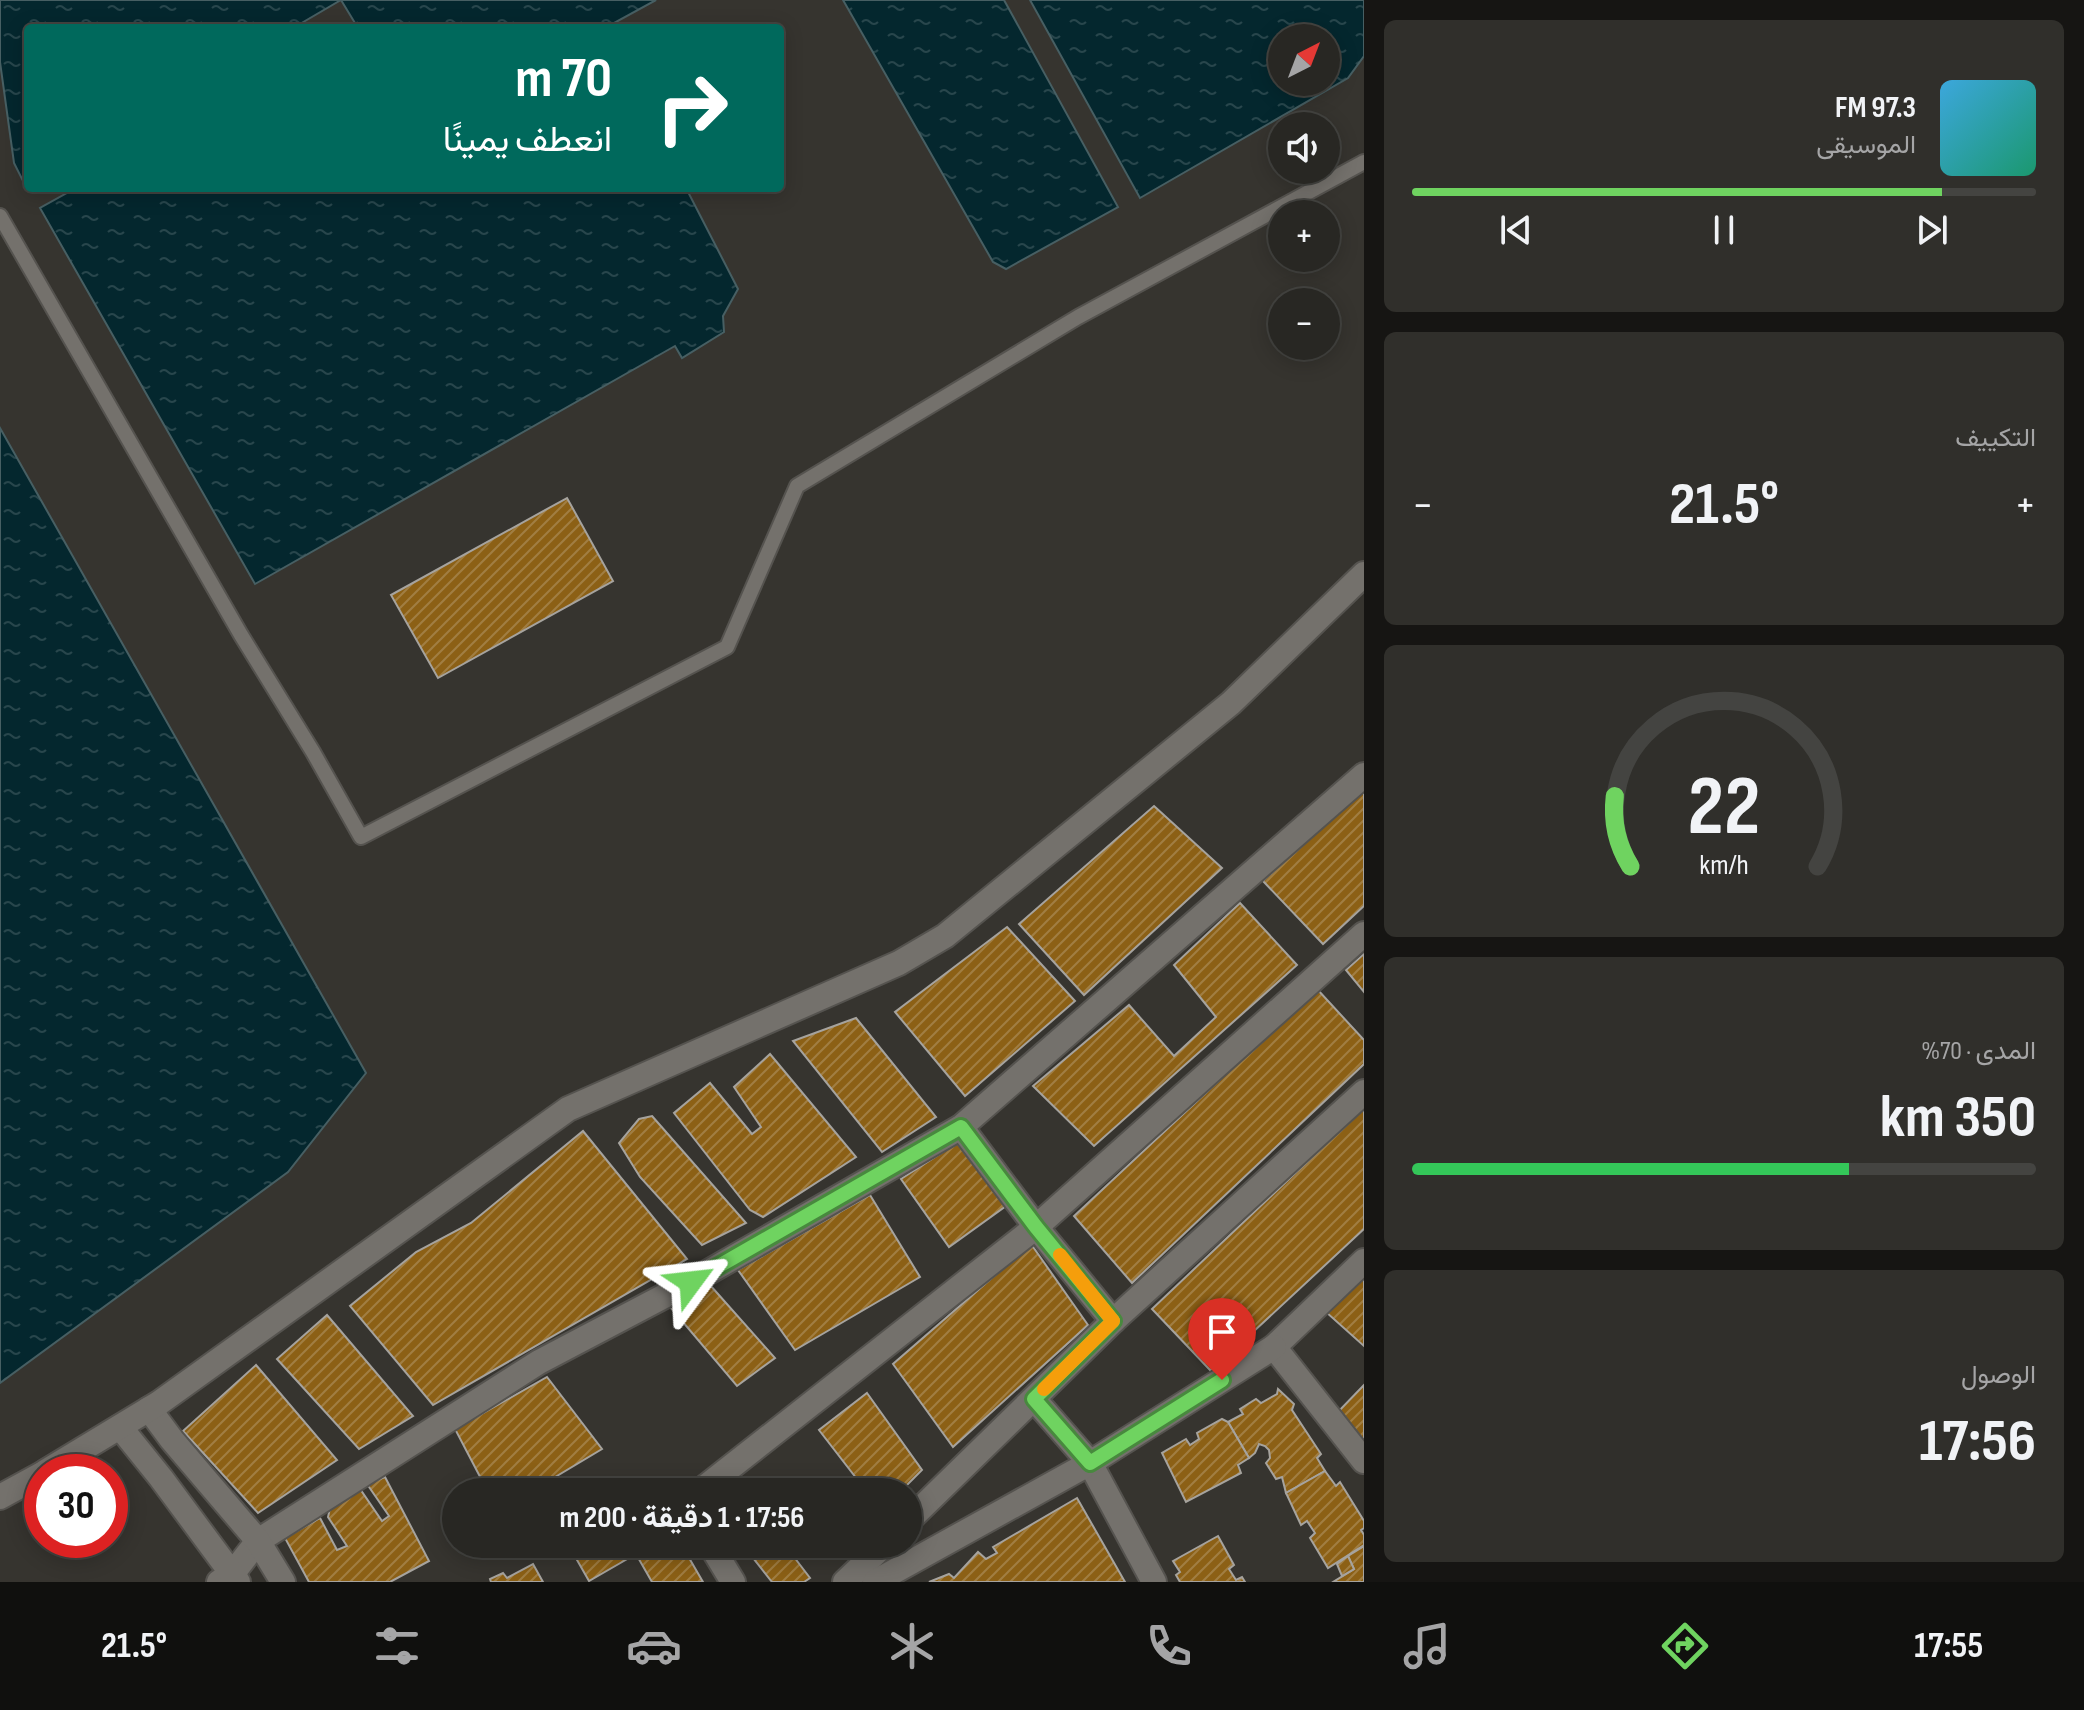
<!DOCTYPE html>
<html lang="ar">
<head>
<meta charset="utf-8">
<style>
  body { margin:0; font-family:"Sofia Sans Condensed",Vazirmatn,sans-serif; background:#302f2b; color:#f1f3f6; direction:rtl; height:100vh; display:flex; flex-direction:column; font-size:30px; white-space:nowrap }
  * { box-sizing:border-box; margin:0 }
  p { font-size:26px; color:#a5a5a6 }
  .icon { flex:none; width:44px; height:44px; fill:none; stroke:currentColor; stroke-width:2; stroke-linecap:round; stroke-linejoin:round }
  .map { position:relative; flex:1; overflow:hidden; direction:ltr }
  .drawer { display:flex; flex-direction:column; gap:20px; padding:20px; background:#161513; width:720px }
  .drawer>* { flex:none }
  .hud { position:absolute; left:24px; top:24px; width:760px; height:168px; border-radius:8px; box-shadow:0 4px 20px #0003,0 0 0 2px #444441; direction:rtl; background:#00695c; color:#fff; overflow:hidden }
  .needle { width:52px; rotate:42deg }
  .buttons { position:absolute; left:1268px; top:24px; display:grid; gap:16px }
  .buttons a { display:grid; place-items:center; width:72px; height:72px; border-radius:50%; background:#282723; box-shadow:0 4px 20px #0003,0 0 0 2px #444441; font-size:40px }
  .speed { position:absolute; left:24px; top:1454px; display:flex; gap:16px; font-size:40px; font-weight:700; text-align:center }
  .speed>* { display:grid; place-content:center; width:104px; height:104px; border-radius:50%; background:#282723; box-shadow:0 4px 20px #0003,0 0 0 2px #444441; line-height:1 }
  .speed .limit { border:12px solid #d22; background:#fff; color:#111 }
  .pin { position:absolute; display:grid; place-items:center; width:68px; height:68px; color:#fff; margin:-82px -34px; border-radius:50% 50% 50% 0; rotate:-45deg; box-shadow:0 0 8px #0007 }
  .pin .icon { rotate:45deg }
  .me { position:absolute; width:88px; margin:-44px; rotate:60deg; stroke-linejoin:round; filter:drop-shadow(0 0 6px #0008) }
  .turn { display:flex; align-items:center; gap:28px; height:168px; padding:0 40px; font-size:36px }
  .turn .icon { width:104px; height:104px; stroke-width:2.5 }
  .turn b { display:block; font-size:56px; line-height:68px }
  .big { font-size:60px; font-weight:700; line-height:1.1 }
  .drawer .tile { flex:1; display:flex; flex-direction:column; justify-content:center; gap:12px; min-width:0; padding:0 28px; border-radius:12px; background:#302f2b }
  .drawer .dial { align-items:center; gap:0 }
  .dial svg { height:208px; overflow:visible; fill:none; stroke:#444441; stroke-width:7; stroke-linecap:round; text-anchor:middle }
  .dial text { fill:#f1f3f6; stroke:none }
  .song { display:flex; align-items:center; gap:24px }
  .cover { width:96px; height:96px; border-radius:12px; background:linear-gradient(135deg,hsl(200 70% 55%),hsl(160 70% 35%)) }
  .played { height:8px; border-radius:4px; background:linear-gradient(90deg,#6fd360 85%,#444441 85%) }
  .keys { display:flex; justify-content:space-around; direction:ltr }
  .heat { display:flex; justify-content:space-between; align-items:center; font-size:44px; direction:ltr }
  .charge { height:12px; border-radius:6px; background:linear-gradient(90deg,#34c759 70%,#444441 0) }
  .trip { position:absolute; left:442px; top:1478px; width:480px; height:80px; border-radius:40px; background:#282723; box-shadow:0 4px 20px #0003,0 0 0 2px #444441; font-weight:700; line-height:80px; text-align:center; direction:rtl }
  .tabs { display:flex; height:128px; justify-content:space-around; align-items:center; background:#10100e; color:#a5a5a6 }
  .tabs .icon { width:56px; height:56px }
  .tabs .active { color:#6fd360 }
  .tabs b { font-size:36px; color:#f1f3f6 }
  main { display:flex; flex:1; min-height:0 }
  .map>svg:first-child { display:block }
</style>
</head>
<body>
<main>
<section class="drawer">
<div class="tile">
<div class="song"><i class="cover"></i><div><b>97.3 FM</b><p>الموسيقى</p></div></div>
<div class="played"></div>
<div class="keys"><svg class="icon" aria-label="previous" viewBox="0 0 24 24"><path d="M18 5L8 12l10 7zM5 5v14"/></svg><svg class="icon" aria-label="pause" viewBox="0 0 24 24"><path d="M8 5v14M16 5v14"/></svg><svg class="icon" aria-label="next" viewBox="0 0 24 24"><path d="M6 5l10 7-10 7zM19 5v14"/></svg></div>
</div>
<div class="tile"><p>التكييف</p>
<div class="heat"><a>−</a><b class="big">21.5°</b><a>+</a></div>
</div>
<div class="tile dial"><svg viewBox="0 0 100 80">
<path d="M14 69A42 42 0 1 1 86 69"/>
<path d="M14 69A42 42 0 0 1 8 42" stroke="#6fd360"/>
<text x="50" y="56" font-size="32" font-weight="700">22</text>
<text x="50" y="72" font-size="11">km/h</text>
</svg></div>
<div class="tile"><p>المدى · 70%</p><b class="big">350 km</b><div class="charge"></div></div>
<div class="tile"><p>الوصول</p><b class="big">17:56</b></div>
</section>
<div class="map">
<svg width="1364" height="1582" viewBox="0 0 1364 1582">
  <defs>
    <pattern id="water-ripples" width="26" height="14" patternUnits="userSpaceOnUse" patternTransform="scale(2)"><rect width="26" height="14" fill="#04272e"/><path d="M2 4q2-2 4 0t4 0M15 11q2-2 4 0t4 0" fill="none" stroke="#28464c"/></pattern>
    <pattern id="building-hatch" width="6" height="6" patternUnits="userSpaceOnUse" patternTransform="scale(2)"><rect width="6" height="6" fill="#8c6015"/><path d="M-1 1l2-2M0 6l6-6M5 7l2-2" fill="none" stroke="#a17e42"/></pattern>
  </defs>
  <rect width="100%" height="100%" fill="#36342f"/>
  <g fill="url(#water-ripples)" stroke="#475f63" stroke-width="2" fill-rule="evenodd">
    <path d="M0 0H656L605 28H358L341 0 293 28H28V181L24 183 14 163 0 62Z"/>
    <path d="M843 0H1004L1118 207 1006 269 993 262Z"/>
    <path d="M1030 0H1364V56L1348 78 1140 198ZM1282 38H1326V82H1282Z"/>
    <path d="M76 188H686L738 289 723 316 724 332 682 358 675 346 255 584 40 208Z"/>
    <path d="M0 428 366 1073 288 1172 0 1383Z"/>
  </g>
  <g fill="url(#building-hatch)" stroke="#a6a39e" stroke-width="2">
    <path d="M567 498 613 581 438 678 391 595Z"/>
    <path d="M1364 780V906L1323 944 1263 881 1328 821Z"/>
    <path d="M1154 806 1222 868 1084 995 1019 924Z"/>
    <path d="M1240 903 1297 965 1094 1146 1033 1086 1129 1005 1174 1056 1216 1017 1174 965Z"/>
    <path d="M1007 927 1075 1001 965 1096 895 1012Z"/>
    <path d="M1364 954V992L1346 970Z"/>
    <path d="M1317 989 1364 1040V1064L1132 1283 1074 1216Z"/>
    <path d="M856 1018 936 1117 882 1152 793 1041Z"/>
    <path d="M770 1054 856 1157 763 1217 750 1210 674 1113 710 1083 752 1134 761 1127 734 1087Z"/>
    <path d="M1364 1108V1229L1211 1371 1152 1309Z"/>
    <path d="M652 1116 746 1223 702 1245 640 1177 619 1143 639 1119Z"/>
    <path d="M583 1131 687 1259 433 1405 350 1306 416 1252 471 1223Z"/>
    <path d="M957 1143 1006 1206 949 1247 901 1179Z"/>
    <path d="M870 1195 920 1277 795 1350 738 1270Z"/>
    <path d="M1031 1244 1088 1325 953 1447 893 1364Z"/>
    <path d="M1364 1273V1346L1326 1312Z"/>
    <path d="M710 1285 775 1358 737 1386 671 1308Z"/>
    <path d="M327 1315 413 1416 359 1449 277 1359Z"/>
    <path d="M256 1365 337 1460 258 1513 183 1431Z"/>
    <path d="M547 1377 602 1449 530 1492H488L455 1429Z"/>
    <path d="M1364 1385V1442L1336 1414Z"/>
    <path d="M1278 1389 1294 1404 1292 1410 1321 1454 1317 1458 1325 1471 1286 1493 1282 1477 1276 1479 1266 1463 1270 1458 1269 1450 1265 1446 1259 1444 1255 1453 1249 1458 1228 1422 1243 1414 1240 1409 1256 1399 1261 1403 1277 1394Z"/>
    <path d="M867 1393 922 1470 900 1492H867L819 1430Z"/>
    <path d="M1222 1419 1228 1422 1249 1458 1238 1465 1241 1473 1186 1502 1162 1453 1186 1439 1190 1445 1199 1439 1197 1433Z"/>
    <path d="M1325 1471 1336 1486 1340 1482 1364 1521V1528L1361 1530 1364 1535V1545L1328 1568 1310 1538 1315 1533 1307 1521 1301 1525 1286 1493Z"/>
    <path d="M385 1477 429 1561 390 1582H309L285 1538 320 1518 337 1550 347 1546 328 1517 331 1504 358 1486 382 1521 389 1516 367 1484Z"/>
    <path d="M1077 1498 1125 1582H929L949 1574 954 1578 978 1552 986 1559 997 1553 993 1547Z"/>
    <path d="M1218 1536 1234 1565 1229 1569 1236 1580 1242 1577 1245 1582H1180L1176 1575 1180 1572 1173 1561Z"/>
    <path d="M573 1544H681L703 1582H652L636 1554 589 1581 569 1546Z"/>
    <path d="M742 1544H809L794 1557 810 1578 804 1582H772Z"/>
    <path d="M1364 1546V1582H1333L1354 1569 1348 1556Z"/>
    <path d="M1348 1556 1354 1569 1342 1576 1337 1564Z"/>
    <path d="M533 1564 543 1582H491L490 1579 503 1573 507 1578Z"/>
  </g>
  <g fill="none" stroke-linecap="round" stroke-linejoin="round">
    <g stroke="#55534f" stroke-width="18">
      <path id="lane" d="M0 216 241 635 313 752 361 837 727 647 797 486 1078 317 1364 162"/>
    </g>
    <g stroke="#55534f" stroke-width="28">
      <g id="street">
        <path d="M961 1127 1036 1227 1113 1321"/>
        <path d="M1364 1261 1274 1347 1364 1461"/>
        <path d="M1034 1399 1090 1463 1154 1582"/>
        <path d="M699 1492 1036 1227 1364 934"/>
        <path d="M908 1521 1113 1321 1364 1092"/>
        <path d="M710 1544 733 1582"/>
        <path d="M219 1582 233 1573 258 1541 539 1362 691 1282 961 1127 1364 775"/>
        <path d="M845 1582 885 1544"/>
        <path d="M875 1582 1090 1463 1274 1347"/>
      </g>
    </g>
    <g stroke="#55534f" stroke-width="28">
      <g id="secondary">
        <path d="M149 1409 172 1440 258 1541 283 1582"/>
        <path d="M120 1427 161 1478 238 1582"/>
        <path d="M45 1472 159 1403 568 1109 899 963 945 936 1231 703 1364 574"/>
        <path d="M0 1497 42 1474"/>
      </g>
    </g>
    <use href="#lane" stroke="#74716c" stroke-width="14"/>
    <use href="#street" stroke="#74716c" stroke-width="24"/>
    <use href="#secondary" stroke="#74716c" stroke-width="24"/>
  </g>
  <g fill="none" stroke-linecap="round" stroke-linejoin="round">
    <g stroke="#48893e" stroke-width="20">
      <path id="route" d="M691 1282 961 1127 1036 1227 1113 1321 1034 1399 1090 1463 1222 1380"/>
    </g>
    <use href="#route" stroke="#6fd360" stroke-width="14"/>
    <path stroke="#f59e0b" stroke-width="14" d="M1044 1389 1113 1321 1060 1255"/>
  </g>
</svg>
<div class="buttons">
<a><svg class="needle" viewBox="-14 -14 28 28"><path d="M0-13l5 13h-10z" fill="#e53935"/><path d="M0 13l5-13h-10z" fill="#a5a5a6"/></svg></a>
<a><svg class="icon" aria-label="sound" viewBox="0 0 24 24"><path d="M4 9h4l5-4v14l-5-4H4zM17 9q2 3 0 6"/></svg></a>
<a>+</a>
<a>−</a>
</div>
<div class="speed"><div class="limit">30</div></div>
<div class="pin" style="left:1222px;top:1380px;background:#d93025"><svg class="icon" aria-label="arrive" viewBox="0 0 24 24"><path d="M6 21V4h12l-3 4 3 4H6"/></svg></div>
<svg class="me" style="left:691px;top:1282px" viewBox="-20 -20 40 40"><path d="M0-17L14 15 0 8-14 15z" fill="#6fd360" stroke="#fff" stroke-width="4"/></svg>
<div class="trip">17:56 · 1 دقيقة · 200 m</div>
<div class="hud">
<div class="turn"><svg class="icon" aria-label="right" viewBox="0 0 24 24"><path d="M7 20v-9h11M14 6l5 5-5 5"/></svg><div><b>70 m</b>انعطف يمينًا</div></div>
</div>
</div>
</main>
<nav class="tabs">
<b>17:55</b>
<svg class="icon active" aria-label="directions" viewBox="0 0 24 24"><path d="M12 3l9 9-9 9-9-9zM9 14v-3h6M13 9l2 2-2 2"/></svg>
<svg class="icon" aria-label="music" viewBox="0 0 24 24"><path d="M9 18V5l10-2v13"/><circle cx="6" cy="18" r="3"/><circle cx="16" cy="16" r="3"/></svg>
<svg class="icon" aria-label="phone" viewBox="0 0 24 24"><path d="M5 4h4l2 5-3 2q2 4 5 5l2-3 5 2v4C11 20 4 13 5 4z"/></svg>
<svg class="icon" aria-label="climate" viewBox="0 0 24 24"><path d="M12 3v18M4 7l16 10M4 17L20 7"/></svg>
<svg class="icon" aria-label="car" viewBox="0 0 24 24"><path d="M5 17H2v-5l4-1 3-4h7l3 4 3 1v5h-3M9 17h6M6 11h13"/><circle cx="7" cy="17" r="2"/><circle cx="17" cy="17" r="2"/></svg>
<svg class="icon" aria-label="filters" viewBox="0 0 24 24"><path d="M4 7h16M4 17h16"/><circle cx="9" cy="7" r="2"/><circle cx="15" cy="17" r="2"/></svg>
<b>21.5°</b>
</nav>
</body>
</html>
